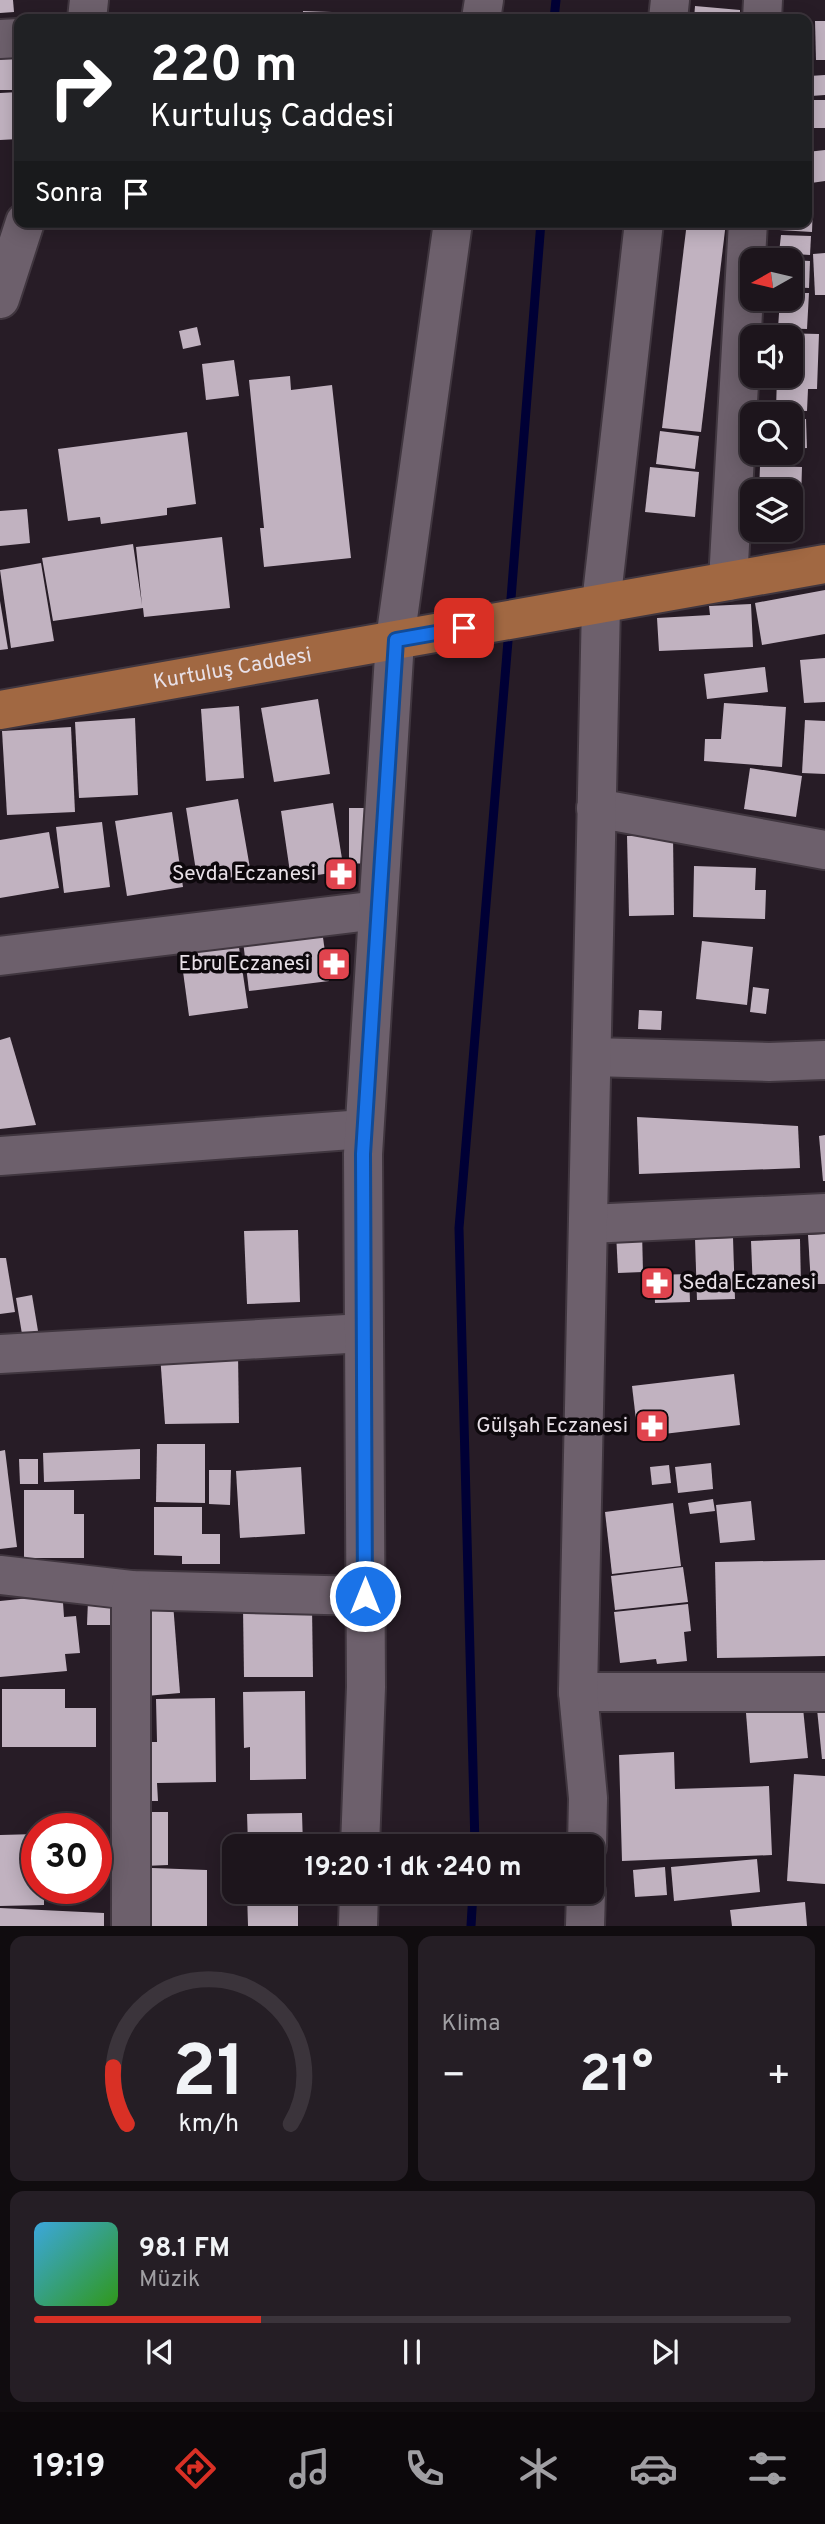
<!DOCTYPE html>
<html lang="tr">
<head>
<meta charset="utf-8">
<style>
  body { margin:0; font-family:Overpass,sans-serif; background:#251e25; color:#f1f3f6; height:100vh; display:flex; flex-direction:column; font-size:26px; white-space:nowrap }
  * { box-sizing:border-box; margin:0 }
  p { font-size:23px; color:#a09fa3 }
  .icon { flex:none; width:38px; height:38px; fill:none; stroke:currentColor; stroke-width:2; stroke-linecap:round; stroke-linejoin:round }
  .map { position:relative; height:1926px; overflow:hidden }
  .sheet { display:flex; flex-direction:column; gap:10px; padding:10px; background:#100c0f; flex:1 }
  .sheet>* { flex:none }
  .hud { position:absolute; left:14px; top:14px; width:798px; height:214px; border-radius:14px; box-shadow:0 4px 18px #0003,0 0 0 2px #3b343b; background:#202124; color:#fff; overflow:hidden }
  .needle { width:46px; rotate:262deg }
  .buttons { position:absolute; left:740px; top:248px; display:grid; gap:14px }
  .buttons a { display:grid; place-items:center; width:63px; height:63px; border-radius:14px; background:#1d151c; box-shadow:0 4px 18px #0003,0 0 0 2px #3b343b; font-size:35px }
  .speed { position:absolute; left:21px; top:1813px; display:flex; gap:14px; font-size:35px; font-weight:700; text-align:center }
  .speed>* { display:grid; place-content:center; width:91px; height:91px; border-radius:50%; background:#1d151c; box-shadow:0 4px 18px #0003,0 0 0 2px #3b343b; line-height:1 }
  .speed .limit { border:10px solid #d22; background:#fff; color:#111 }
  .pin { position:absolute; display:grid; place-items:center; width:60px; height:60px; color:#fff; margin:-30px; border-radius:14px; box-shadow:0 4px 10px #0006 }
  .me { position:absolute; width:77px; margin:-38px; rotate:0deg; stroke-linejoin:round; filter:drop-shadow(0 0 5px #0008) }
  .turn { display:flex; align-items:center; gap:24px; height:147px; padding:0 21px; font-size:32px }
  .turn .icon { width:91px; height:91px; stroke-width:2.5 }
  .turn b { display:block; font-size:49px; line-height:60px }
  .then { display:flex; align-items:center; height:66px; padding:0 21px; background:#0003; gap:14px; font-size:26px }
  .big { font-size:52px; font-weight:700; line-height:1.1 }
  .sheet .widget { flex:1; display:flex; flex-direction:column; justify-content:center; gap:10px; min-width:0; padding:0 24px; border-radius:14px; background:#251e25 }
  .sheet .dial { align-items:center; gap:0 }
  .dial svg { height:182px; overflow:visible; fill:none; stroke:#3b343b; stroke-width:7; stroke-linecap:round; text-anchor:middle }
  .dial text { fill:#f1f3f6; stroke:none }
  .song { display:flex; align-items:center; gap:21px }
  .cover { width:84px; height:84px; border-radius:10px; background:linear-gradient(135deg,hsl(200 70% 55%),hsl(110 70% 35%)) }
  .played { height:7px; border-radius:4px; background:linear-gradient(90deg,#d93025 30%,#3b343b 30%) }
  .keys { display:flex; justify-content:space-around; direction:ltr }
  .heat { display:flex; justify-content:space-between; align-items:center; font-size:38px; direction:ltr }
  .sheet .tiles { flex:1; display:grid; gap:10px; grid-template-columns:1fr 1fr }
  .widget:last-child { grid-column:span 2 }
  .trip { position:absolute; left:222px; top:1834px; width:382px; height:70px; border-radius:14px; background:#1d151c; box-shadow:0 4px 18px #0003,0 0 0 2px #3b343b; font-weight:700; line-height:70px; text-align:center }
  .menu { display:flex; height:112px; justify-content:space-around; align-items:center; background:#0c080b; color:#a09fa3 }
  .menu .icon { width:49px; height:49px }
  .menu .on { color:#d93025 }
  .menu b { font-size:32px; color:#f1f3f6 }
  .map>svg:first-child { display:block }
</style>
</head>
<body>
<div class="map">
<svg width="825" height="1926" viewBox="0 0 825 1926">
  <rect width="100%" height="100%" fill="#271c26"/>
  <g fill="none" stroke-linecap="round" stroke-linejoin="round">
    <g stroke="#000035" stroke-width="9">
      <path d="M554 19 556 0"/>
      <path d="M510 611 541 222"/>
      <path d="M475 1846 459 1228 509 629"/>
      <path d="M471 1926 473 1892"/>
    </g>
  </g>
  <g fill="#c1b2c0">
    <path d="M0 0H13L14 12 0 13Z"/>
    <path d="M695 6 740 10V19H694Z"/>
    <path d="M303 11 361 13V19H303Z"/>
    <path d="M815 21H825V60H816Z"/>
    <path d="M0 59H13L14 90H0Z"/>
    <path d="M825 75V95L811 96 809 76Z"/>
    <path d="M19 92V139L0 140V93Z"/>
    <path d="M811 100H825V128H812Z"/>
    <path d="M825 150V181L811 183 807 152Z"/>
    <path d="M807 204H813L812 232 779 230 780 222H807Z"/>
    <path d="M687 222H726L701 432 662 428Z"/>
    <path d="M781 235 811 236 810 255 779 253Z"/>
    <path d="M825 253V295H815L813 254Z"/>
    <path d="M791 260 810 261 809 288 791 287Z"/>
    <path d="M791 293H809L807 329 778 328 780 299H791Z"/>
    <path d="M197 327 201 345 183 349 179 331Z"/>
    <path d="M778 333 819 334 817 389H808L807 411 776 410 777 376H791V338H778Z"/>
    <path d="M234 360 239 396 206 400 202 364Z"/>
    <path d="M290 376 291 390 332 385 351 558 264 567 260 528H264L249 380Z"/>
    <path d="M791 419H806L807 448 791 449Z"/>
    <path d="M660 431 699 436 695 469 656 464Z"/>
    <path d="M187 432 196 504 167 508V515L101 524 100 517 68 521 58 449Z"/>
    <path d="M760 466 802 467 800 532H791V492H759Z"/>
    <path d="M650 467 699 472 695 517 645 512Z"/>
    <path d="M27 509 30 543 0 546V511Z"/>
    <path d="M222 537 230 608 144 617 143 608 53 621 42 558 133 544 142 605 136 547Z"/>
    <path d="M41 563 54 641 11 648 0 570Z"/>
    <path d="M825 590V634L762 645 755 603Z"/>
    <path d="M0 601 8 649 0 650Z"/>
    <path d="M751 604 753 647 659 651 657 618 710 615 709 606Z"/>
    <path d="M825 658V702L804 703 800 660Z"/>
    <path d="M765 667 768 692 707 699 704 674Z"/>
    <path d="M318 699 330 774 274 782 261 708Z"/>
    <path d="M724 703 786 707 782 767 704 761 705 739H721Z"/>
    <path d="M239 706 244 778 206 781 201 709Z"/>
    <path d="M135 718 138 795 79 798 75 722Z"/>
    <path d="M805 720 825 721V774L802 773Z"/>
    <path d="M71 727 75 812 7 815 2 731Z"/>
    <path d="M750 768 802 776 796 817 744 809Z"/>
    <path d="M238 799 251 874 222 879 221 873 197 877 186 808Z"/>
    <path d="M333 803 344 871 291 879 281 811Z"/>
    <path d="M349 808H369V864L349 863Z"/>
    <path d="M172 812 183 887 127 896 115 821Z"/>
    <path d="M102 822 110 887 64 893 56 827Z"/>
    <path d="M49 832 59 888 0 898V840Z"/>
    <path d="M673 835 674 915 629 916 627 836Z"/>
    <path d="M694 866 756 868 755 890H766L765 919 693 917Z"/>
    <path d="M321 923 329 981 249 991 242 933Z"/>
    <path d="M237 934 248 1008 189 1016 179 942Z"/>
    <path d="M702 941 753 947 747 1005 696 999Z"/>
    <path d="M753 987 769 989 766 1014 750 1012Z"/>
    <path d="M639 1010 662 1011 661 1030 638 1029Z"/>
    <path d="M10 1037 36 1125 0 1129V1040Z"/>
    <path d="M637 1117 798 1126 800 1168 639 1174Z"/>
    <path d="M825 1135V1181H823L819 1136Z"/>
    <path d="M298 1230 300 1302 247 1304 244 1231Z"/>
    <path d="M642 1231 643 1272 618 1273 616 1232Z"/>
    <path d="M825 1234V1284H811L808 1235Z"/>
    <path d="M733 1238 735 1299 697 1300 695 1239Z"/>
    <path d="M800 1239 801 1289 753 1291 751 1241Z"/>
    <path d="M0 1258H6L15 1312 0 1314Z"/>
    <path d="M689 1274 690 1302 655 1303 654 1275Z"/>
    <path d="M32 1295 38 1331 22 1334 16 1298Z"/>
    <path d="M238 1353 239 1423 165 1424 160 1354Z"/>
    <path d="M734 1374 740 1425 638 1437 632 1386Z"/>
    <path d="M157 1444H205V1503L156 1502Z"/>
    <path d="M140 1449V1479L44 1482 43 1453Z"/>
    <path d="M5 1450 17 1547 0 1549V1451Z"/>
    <path d="M19 1459H38V1484H20Z"/>
    <path d="M711 1463 713 1489 678 1493 675 1467Z"/>
    <path d="M669 1465 671 1483 652 1485 650 1467Z"/>
    <path d="M301 1467 305 1534 240 1538 236 1471Z"/>
    <path d="M209 1470H231L230 1505 209 1504Z"/>
    <path d="M24 1490H74V1514H84V1558H24Z"/>
    <path d="M713 1499 715 1511 690 1514 688 1503Z"/>
    <path d="M751 1501 755 1540 720 1543 716 1505Z"/>
    <path d="M673 1503 681 1566 612 1574 605 1512Z"/>
    <path d="M154 1507H202V1534H220V1564H182V1556L154 1555Z"/>
    <path d="M825 1560V1656L717 1658 715 1562Z"/>
    <path d="M683 1567 688 1602 615 1610 611 1576Z"/>
    <path d="M62 1588 64 1617 76 1616 80 1653 65 1654 67 1671 0 1677V1601L30 1598 29 1591Z"/>
    <path d="M88 1600 113 1601V1625H87Z"/>
    <path d="M173 1603 180 1693 146 1696 139 1605Z"/>
    <path d="M688 1604 691 1631 684 1632 687 1661 657 1664 656 1659 620 1663 614 1612Z"/>
    <path d="M312 1607 313 1677H244L243 1608Z"/>
    <path d="M2 1689H65V1708H96V1747H2Z"/>
    <path d="M305 1691 306 1779 250 1780V1747L244 1748 243 1692Z"/>
    <path d="M215 1698 216 1782 157 1783 158 1801H142V1742H157L156 1699Z"/>
    <path d="M803 1708 808 1758 750 1763 746 1713Z"/>
    <path d="M825 1708V1759H822L817 1709Z"/>
    <path d="M674 1752 675 1789 769 1786 772 1855 622 1861 619 1755Z"/>
    <path d="M794 1774 825 1776V1884L787 1881Z"/>
    <path d="M144 1812H168V1865L144 1866Z"/>
    <path d="M302 1813 303 1846H248L247 1814Z"/>
    <path d="M37 1834V1888H44V1905L0 1906V1835Z"/>
    <path d="M757 1859 760 1892 674 1901 671 1867Z"/>
    <path d="M665 1867 667 1895 635 1897 633 1870Z"/>
    <path d="M152 1868 207 1870V1926H151Z"/>
    <path d="M247 1892H298V1926H248Z"/>
    <path d="M805 1902 807 1926H732L730 1910Z"/>
    <path d="M0 1908 104 1913V1926H0Z"/>
  </g>
  <g fill="none" stroke-linecap="round" stroke-linejoin="round">
    <g stroke="#40363f" stroke-width="42">
      <g id="minor">
        <path d="M87 19 89 0"/>
        <path d="M481 19 484 0"/>
        <path d="M668 19 670 0"/>
        <path d="M762 19 763 0"/>
        <path d="M0 39 19 38"/>
        <path d="M0 299 25 222"/>
        <path d="M728 581 748 222"/>
        <path d="M596 808 825 850"/>
        <path d="M0 956 378 910"/>
        <path d="M592 1057 769 1062 825 1060"/>
        <path d="M0 1156 364 1129"/>
        <path d="M589 1224 825 1213"/>
        <path d="M0 1354 364 1333"/>
        <path d="M0 1575 131 1590 365 1596"/>
        <path d="M131 1590V1926"/>
        <path d="M578 1692H825"/>
        <path d="M360 1846 366 1687 363 1154 395 640 453 222"/>
        <path d="M587 1846 588 1798 578 1692 601 604 644 222"/>
        <path d="M358 1926 359 1892"/>
        <path d="M585 1926 586 1892"/>
      </g>
    </g>
    <g stroke="#40363f" stroke-width="42">
      <g id="major">
        <path id="s1" d="M0 710 825 564"/>
      </g>
    </g>
    <use href="#minor" stroke="#6d606c" stroke-width="38"/>
    <use href="#major" stroke="#a16842" stroke-width="38"/>
  </g>
  <g fill="none" stroke-linecap="round" stroke-linejoin="round">
    <g stroke="#114b97" stroke-width="18">
      <path id="route" d="M365 1596 363 1154 396 640 464 628"/>
    </g>
    <use href="#route" stroke="#1a73e8" stroke-width="12"/>
  </g>
  <defs>
    <g id="pharmacy-square" transform="scale(1.75)"><rect x="-9" y="-9" width="18" height="18" rx="4" fill="#e0444e" stroke="#0d080c"/><path d="M-2-6h4v4h4v4h-4v4h-4v-4h-4v-4h4Z" fill="#fff"/></g>
  </defs>
  <g fill-rule="evenodd">
    <use href="#pharmacy-square" x="341" y="874"/>
    <use href="#pharmacy-square" x="334" y="964"/>
    <use href="#pharmacy-square" x="657" y="1283"/>
    <use href="#pharmacy-square" x="652" y="1426"/>
  </g>
  <g text-anchor="middle" dominant-baseline="central" stroke-width="7" stroke-linejoin="round" paint-order="stroke">
    <g font-size="21" fill="#e8e0e7" stroke="#0d080c">
      <text stroke="none"><textPath href="#s1" startOffset="236">Kurtuluş Caddesi</textPath></text>
    </g>
    <g font-size="21" fill="#e8e0e7" stroke="#0d080c" text-anchor="end">
      <text x="316" y="874">Sevda Eczanesi</text>
      <text x="310" y="964">Ebru Eczanesi</text>
      <text x="682" y="1283" text-anchor="start">Seda Eczanesi</text>
      <text x="628" y="1426">Gülşah Eczanesi</text>
    </g>
  </g>
</svg>
<div class="buttons">
<a><svg class="needle" viewBox="-14 -14 28 28"><path d="M0-13l5 13h-10z" fill="#e53935"/><path d="M0 13l5-13h-10z" fill="#a09fa3"/></svg></a>
<a><svg class="icon" aria-label="sound" viewBox="0 0 24 24"><path d="M4 9h4l5-4v14l-5-4H4zM17 9q2 3 0 6"/></svg></a>
<a><svg class="icon" aria-label="search" viewBox="0 0 24 24"><circle cx="10" cy="10" r="6"/><path d="M15 15l6 6"/></svg></a>
<a><svg class="icon" aria-label="layers" viewBox="0 0 24 24"><path d="M12 4l9 5-9 5-9-5zM3 14l9 5 9-5"/></svg></a>
</div>
<div class="speed"><div class="limit">30</div></div>
<div class="pin" style="left:464px;top:628px;background:#d93025"><svg class="icon" aria-label="arrive" viewBox="0 0 24 24"><path d="M6 21V4h12l-3 4 3 4H6"/></svg></div>
<svg class="me" style="left:365px;top:1596px" viewBox="-20 -20 40 40"><circle r="17" fill="#1a73e8" stroke="#fff" stroke-width="3"/><path d="M0-11L8 9 0 5-8 9z" fill="#fff"/></svg>
<div class="trip">19:20 · 1 dk · 240 m</div>
<div class="hud">
<div class="turn"><svg class="icon" aria-label="right" viewBox="0 0 24 24"><path d="M7 20v-9h11M14 6l5 5-5 5"/></svg><div><b>220 m</b>Kurtuluş Caddesi</div></div>
<div class="then">Sonra<svg class="icon" aria-label="arrive" viewBox="0 0 24 24"><path d="M6 21V4h12l-3 4 3 4H6"/></svg></div>
</div>
</div>
<section class="sheet">
<div class="tiles">
<div class="widget dial"><svg viewBox="0 0 100 80">
<path d="M14 69A42 42 0 1 1 86 69"/>
<path d="M14 69A42 42 0 0 1 8 44" stroke="#d93025"/>
<text x="50" y="56" font-size="32" font-weight="700">21</text>
<text x="50" y="72" font-size="11">km/h</text>
</svg></div>
<div class="widget"><p>Klima</p>
<div class="heat"><a>−</a><b class="big">21°</b><a>+</a></div>
</div>
<div class="widget">
<div class="song"><i class="cover"></i><div><b>98.1 FM</b><p>Müzik</p></div></div>
<div class="played"></div>
<div class="keys"><svg class="icon" aria-label="previous" viewBox="0 0 24 24"><path d="M18 5L8 12l10 7zM5 5v14"/></svg><svg class="icon" aria-label="pause" viewBox="0 0 24 24"><path d="M8 5v14M16 5v14"/></svg><svg class="icon" aria-label="next" viewBox="0 0 24 24"><path d="M6 5l10 7-10 7zM19 5v14"/></svg></div>
</div>
</div>
</section>
<nav class="menu">
<b>19:19</b>
<svg class="icon on" aria-label="directions" viewBox="0 0 24 24"><path d="M12 3l9 9-9 9-9-9zM9 14v-3h6M13 9l2 2-2 2"/></svg>
<svg class="icon" aria-label="music" viewBox="0 0 24 24"><path d="M9 18V5l10-2v13"/><circle cx="6" cy="18" r="3"/><circle cx="16" cy="16" r="3"/></svg>
<svg class="icon" aria-label="phone" viewBox="0 0 24 24"><path d="M5 4h4l2 5-3 2q2 4 5 5l2-3 5 2v4C11 20 4 13 5 4z"/></svg>
<svg class="icon" aria-label="climate" viewBox="0 0 24 24"><path d="M12 3v18M4 7l16 10M4 17L20 7"/></svg>
<svg class="icon" aria-label="car" viewBox="0 0 24 24"><path d="M5 17H2v-5l4-1 3-4h7l3 4 3 1v5h-3M9 17h6M6 11h13"/><circle cx="7" cy="17" r="2"/><circle cx="17" cy="17" r="2"/></svg>
<svg class="icon" aria-label="filters" viewBox="0 0 24 24"><path d="M4 7h16M4 17h16"/><circle cx="9" cy="7" r="2"/><circle cx="15" cy="17" r="2"/></svg>
</nav>
</body>
</html>
